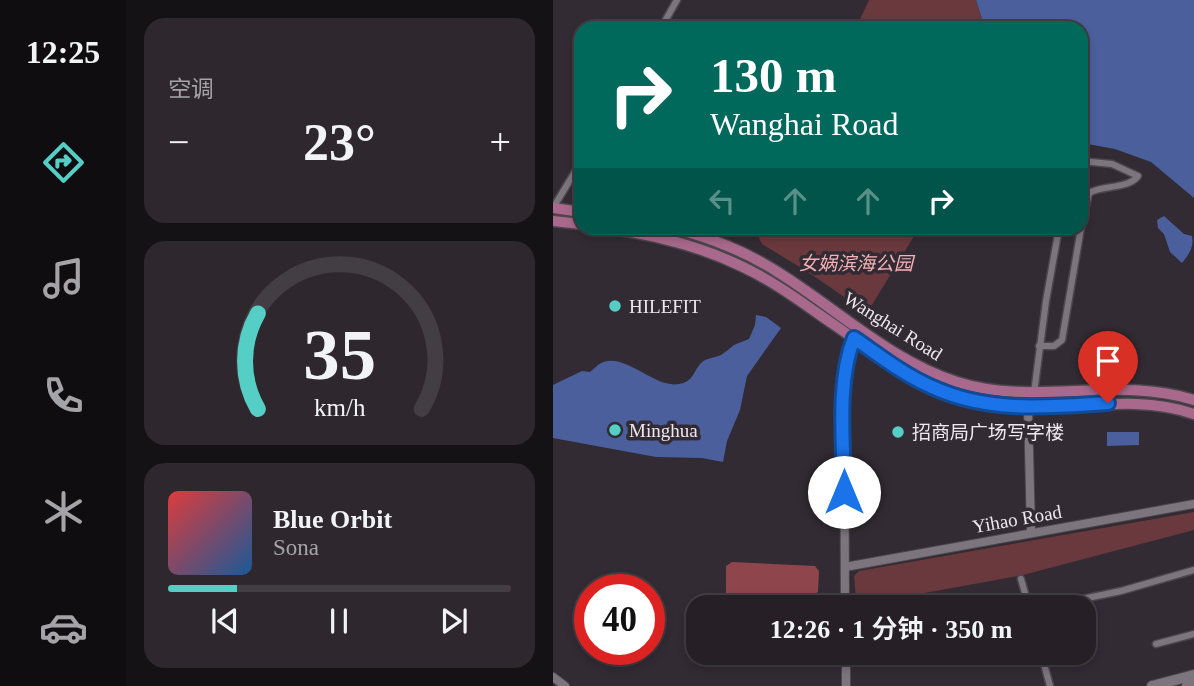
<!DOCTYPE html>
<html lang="zh">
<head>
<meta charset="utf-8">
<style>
  body { margin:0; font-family:"Times New Roman","Noto Sans SC",serif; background:#2e282e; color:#f1f3f6; height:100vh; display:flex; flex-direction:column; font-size:26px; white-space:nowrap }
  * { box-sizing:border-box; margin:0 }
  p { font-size:23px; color:#a4a3a7 }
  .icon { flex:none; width:38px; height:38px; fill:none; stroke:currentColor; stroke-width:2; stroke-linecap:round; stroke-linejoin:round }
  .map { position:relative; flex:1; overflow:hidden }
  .side { display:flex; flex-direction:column; gap:18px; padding:18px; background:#151215; width:427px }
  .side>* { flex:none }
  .hud { position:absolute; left:21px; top:21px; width:514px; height:214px; border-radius:21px; box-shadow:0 4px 10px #0003,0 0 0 2px #423e43; background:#00695c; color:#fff; overflow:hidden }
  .speed { position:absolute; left:21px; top:574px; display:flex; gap:14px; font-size:35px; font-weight:700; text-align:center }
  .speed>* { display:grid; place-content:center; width:91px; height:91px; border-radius:50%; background:#262026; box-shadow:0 4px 10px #0003,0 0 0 2px #423e43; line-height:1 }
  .speed .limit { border:10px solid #d22; background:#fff; color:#111 }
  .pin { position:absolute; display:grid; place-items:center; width:60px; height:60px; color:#fff; margin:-72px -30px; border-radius:50% 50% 50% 0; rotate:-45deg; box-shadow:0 0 7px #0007 }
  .pin .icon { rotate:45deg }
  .me { position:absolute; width:77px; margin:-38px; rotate:0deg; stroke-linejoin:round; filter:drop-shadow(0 0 5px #0008) }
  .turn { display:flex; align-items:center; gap:24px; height:147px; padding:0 21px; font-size:32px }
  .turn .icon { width:91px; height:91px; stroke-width:2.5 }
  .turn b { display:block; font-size:49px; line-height:60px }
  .lanes { display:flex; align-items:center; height:66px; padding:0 21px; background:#0003; justify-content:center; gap:35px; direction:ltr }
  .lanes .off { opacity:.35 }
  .big { font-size:52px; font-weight:600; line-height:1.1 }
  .side .tile { flex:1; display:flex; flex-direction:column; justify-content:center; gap:10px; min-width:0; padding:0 24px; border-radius:21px; background:#2e282e }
  .side .dial { align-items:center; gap:0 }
  .dial svg { height:182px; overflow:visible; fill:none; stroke:#423e43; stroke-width:7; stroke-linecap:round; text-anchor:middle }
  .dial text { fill:#f1f3f6; stroke:none }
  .song { display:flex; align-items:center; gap:21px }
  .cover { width:84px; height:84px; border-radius:10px; background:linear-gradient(135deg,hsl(0 70% 55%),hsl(210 70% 35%)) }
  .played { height:7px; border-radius:4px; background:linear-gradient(90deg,#55cec6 20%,#423e43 20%) }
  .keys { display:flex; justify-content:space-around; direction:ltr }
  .heat { display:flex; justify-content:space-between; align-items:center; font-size:38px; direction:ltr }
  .trip { position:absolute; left:133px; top:595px; width:410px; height:70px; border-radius:21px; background:#262026; box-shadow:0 4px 10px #0003,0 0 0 2px #423e43; font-weight:600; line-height:70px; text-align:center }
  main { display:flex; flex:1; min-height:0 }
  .dock { display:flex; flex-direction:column; width:126px; justify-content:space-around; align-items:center; background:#0f0d0f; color:#a4a3a7 }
  .dock .icon { width:49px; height:49px }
  .dock .current { color:#55cec6 }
  .dock b { font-size:32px; color:#f1f3f6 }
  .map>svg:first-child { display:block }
</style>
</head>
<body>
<main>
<nav class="dock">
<b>12:25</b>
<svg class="icon current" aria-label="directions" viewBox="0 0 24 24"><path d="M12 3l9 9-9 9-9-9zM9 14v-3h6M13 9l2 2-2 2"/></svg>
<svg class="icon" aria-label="music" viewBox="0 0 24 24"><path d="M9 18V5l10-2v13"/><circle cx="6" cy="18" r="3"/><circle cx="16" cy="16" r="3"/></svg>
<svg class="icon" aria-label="phone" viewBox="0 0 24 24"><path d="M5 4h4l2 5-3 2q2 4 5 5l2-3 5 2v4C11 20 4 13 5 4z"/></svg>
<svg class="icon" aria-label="climate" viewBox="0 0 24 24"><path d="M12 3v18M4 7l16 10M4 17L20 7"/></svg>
<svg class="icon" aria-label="car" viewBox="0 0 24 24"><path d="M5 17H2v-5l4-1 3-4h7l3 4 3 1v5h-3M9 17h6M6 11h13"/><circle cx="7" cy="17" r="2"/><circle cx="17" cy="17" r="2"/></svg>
</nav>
<section class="side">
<div class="tile"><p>空调</p>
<div class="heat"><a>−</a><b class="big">23°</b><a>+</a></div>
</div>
<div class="tile dial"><svg viewBox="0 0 100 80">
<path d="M14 69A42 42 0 1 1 86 69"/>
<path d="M14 69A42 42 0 0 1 14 27" stroke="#55cec6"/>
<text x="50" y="56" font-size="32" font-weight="700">35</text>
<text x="50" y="72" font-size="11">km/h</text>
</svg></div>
<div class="tile">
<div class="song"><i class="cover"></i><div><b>Blue Orbit</b><p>Sona</p></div></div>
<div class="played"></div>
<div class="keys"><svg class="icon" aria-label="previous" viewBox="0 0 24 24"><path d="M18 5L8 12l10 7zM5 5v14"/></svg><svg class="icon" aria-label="pause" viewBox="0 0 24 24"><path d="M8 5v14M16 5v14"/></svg><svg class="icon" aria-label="next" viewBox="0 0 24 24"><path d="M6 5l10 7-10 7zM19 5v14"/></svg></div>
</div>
</section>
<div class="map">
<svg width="641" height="686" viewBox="0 0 641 686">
  <rect width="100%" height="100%" fill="#322b33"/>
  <g fill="#6a393d">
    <path d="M316 0H423L432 28H303Z"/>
    <path d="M211 228H366L314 313 258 274 209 244 206 238Z"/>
    <path d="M641 512V530L470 575 311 604 303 600 301 576 306 571Z"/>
  </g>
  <path fill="#8f454c" d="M179 562 262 566 266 571 265 592 260 596H173V566Z"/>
  <g fill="#4b5f9c">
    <path d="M423 0H641V198L598 162 562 149 529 143 528 28H432Z"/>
    <path d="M611 216 631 234 639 236C641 248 636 254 629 263L617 252 611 234 605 228 604 220Z"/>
    <path d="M203 315 213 317 228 328 194 376 187 410 174 441 170 462 149 458 103 457 0 438V385L29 371 37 372C40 370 42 367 45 365 69 348 100 389 126 384 140 382 140 372 148 363 153 358 162 358 168 355 173 352 177 348 181 345 186 343 191 341 196 339L202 325Z"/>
    <path d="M554 432H586V445L554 446Z"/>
  </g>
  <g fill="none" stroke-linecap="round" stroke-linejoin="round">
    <g stroke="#4c464d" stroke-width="9">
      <g id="minor">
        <path d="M108 28 124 0"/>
        <path d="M528 161 559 164 585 176C576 189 549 185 536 193L528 227"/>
        <path d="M0 208 28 162"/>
        <path d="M486 346H501L509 340 528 228"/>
        <path d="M481 393 493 301 506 228"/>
        <path d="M468 579 476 607"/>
        <path d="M491 607 568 591 641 570"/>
        <path d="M603 644 641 634"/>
        <path d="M488 653 497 686"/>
      </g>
    </g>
    <g stroke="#4c464d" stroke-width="10">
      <g id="tertiary">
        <path d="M475 408 478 532"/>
        <path d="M292 567 641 504"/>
        <path d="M292 607 291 378 296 350 302 336"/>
        <path d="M293 653V686"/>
        <path d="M0 677 12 686"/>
      </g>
    </g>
    <g stroke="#4c464d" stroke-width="12">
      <g id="secondary">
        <path d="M599 686 641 675"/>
        <path d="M634 686 641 684"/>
      </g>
    </g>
    <g stroke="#4c464d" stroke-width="13">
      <g id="primary">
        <path d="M0 208 28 212"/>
        <path d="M0 221 28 224"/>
        <path d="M52 228C99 234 147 246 190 267 222 282 251 304 280 324 318 350 355 380 399 395 425 404 454 408 482 408 536 407 589 396 641 414"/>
        <path d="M121 228C159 239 190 250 223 271 283 308 336 360 404 382 482 407 564 375 641 400"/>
      </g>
    </g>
    <use href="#minor" stroke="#7d757e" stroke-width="6"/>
    <use href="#tertiary" stroke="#7d757e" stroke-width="8"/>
    <use href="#secondary" stroke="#7d757e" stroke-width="10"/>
    <use href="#primary" stroke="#a8698c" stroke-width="10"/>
  </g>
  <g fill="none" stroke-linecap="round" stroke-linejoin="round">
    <g stroke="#114b97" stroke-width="18">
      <path id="route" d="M291 492C291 444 283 383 301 338 326 355 351 375 379 387 435 413 495 407 555 403"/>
    </g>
    <use href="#route" stroke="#1a73e8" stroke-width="12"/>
  </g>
  <g fill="#55cec6" stroke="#322b33" stroke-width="2.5">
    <circle cx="62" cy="306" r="7"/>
    <circle cx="62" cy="430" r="7"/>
    <circle cx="345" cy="432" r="7"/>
  </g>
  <g text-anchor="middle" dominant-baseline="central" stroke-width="7" stroke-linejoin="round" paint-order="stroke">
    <g font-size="19" font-style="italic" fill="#f5b2b6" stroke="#322b33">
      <text x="303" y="263">女娲滨海公园</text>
    </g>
    <g font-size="19" fill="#ece8ed" stroke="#322b33" text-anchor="start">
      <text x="76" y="306">HILEFIT</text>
      <text x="76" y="430">Minghua</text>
      <text x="359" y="432">招商局广场写字楼</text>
    </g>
    <g font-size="19" fill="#ece8ed" stroke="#322b33">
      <text transform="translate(340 326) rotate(32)">Wanghai Road</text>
      <text transform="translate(464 519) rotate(-10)">Yihao Road</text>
    </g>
  </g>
</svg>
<div class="speed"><div class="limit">40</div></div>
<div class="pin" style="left:555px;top:403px;background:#d93025"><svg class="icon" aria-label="arrive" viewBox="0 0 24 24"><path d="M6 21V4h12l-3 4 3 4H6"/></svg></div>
<svg class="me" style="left:291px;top:492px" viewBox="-20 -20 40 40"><circle r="19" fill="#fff"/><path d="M0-13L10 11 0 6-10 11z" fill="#1a73e8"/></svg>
<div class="trip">12:26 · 1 分钟 · 350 m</div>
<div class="hud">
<div class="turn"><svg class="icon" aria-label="right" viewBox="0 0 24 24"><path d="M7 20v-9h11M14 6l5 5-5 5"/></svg><div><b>130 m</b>Wanghai Road</div></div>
<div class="lanes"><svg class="icon off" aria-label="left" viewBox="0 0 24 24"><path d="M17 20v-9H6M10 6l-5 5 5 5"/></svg><svg class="icon off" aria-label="ahead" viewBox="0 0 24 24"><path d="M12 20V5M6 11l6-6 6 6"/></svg><svg class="icon off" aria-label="ahead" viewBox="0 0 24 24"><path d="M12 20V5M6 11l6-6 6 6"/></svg><svg class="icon" aria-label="right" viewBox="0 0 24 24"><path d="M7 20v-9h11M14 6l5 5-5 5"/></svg></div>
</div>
</div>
</main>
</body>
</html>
